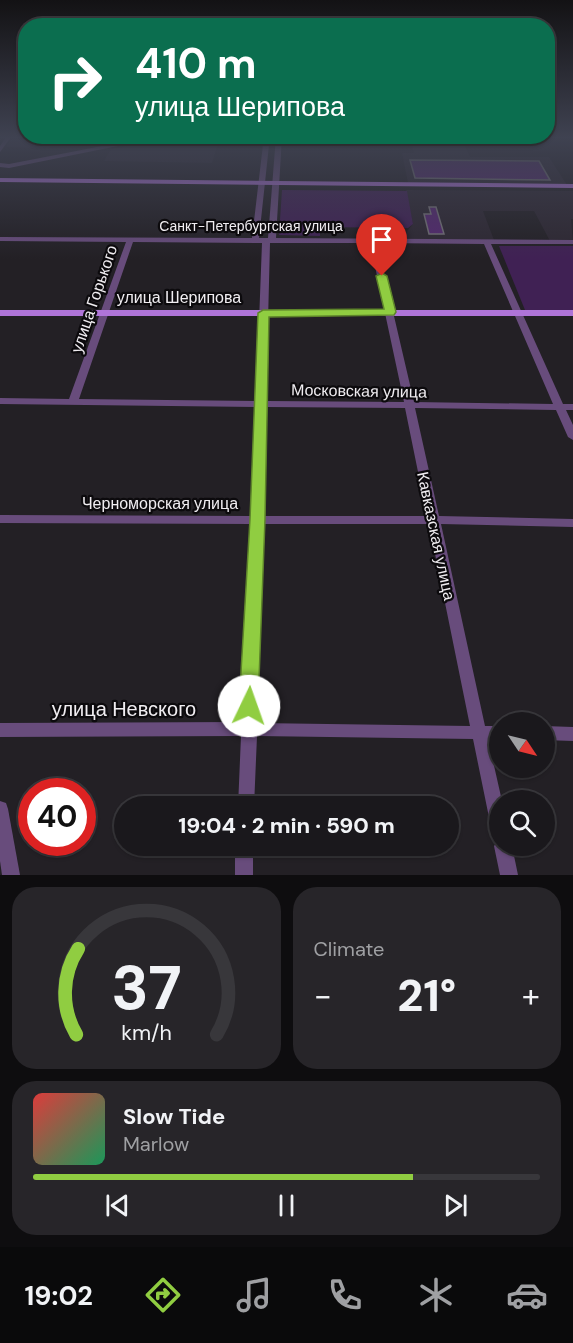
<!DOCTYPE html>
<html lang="en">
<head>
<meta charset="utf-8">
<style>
  body { margin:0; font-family:"DM Sans",sans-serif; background:#272529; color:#f1f3f6; height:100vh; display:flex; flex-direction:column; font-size:22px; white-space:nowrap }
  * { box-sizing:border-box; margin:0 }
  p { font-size:20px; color:#9fa0a3 }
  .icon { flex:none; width:33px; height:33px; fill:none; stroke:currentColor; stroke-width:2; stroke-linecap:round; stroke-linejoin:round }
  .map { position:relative; height:875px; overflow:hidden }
  .drawer { display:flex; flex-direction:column; gap:12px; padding:12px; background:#0e0d0f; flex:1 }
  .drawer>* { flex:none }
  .top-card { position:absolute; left:18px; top:18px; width:537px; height:126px; border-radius:24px; box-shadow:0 2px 4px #0004,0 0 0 2px #38373b; background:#0b6e4f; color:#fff; overflow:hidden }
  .needle { width:39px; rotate:125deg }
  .buttons { position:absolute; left:489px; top:712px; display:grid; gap:12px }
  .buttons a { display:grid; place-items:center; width:66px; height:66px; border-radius:50%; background:#1a181c; box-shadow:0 2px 4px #0004,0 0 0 2px #38373b; font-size:30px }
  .speed { position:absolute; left:18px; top:778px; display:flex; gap:12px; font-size:30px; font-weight:700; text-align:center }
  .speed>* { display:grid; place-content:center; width:78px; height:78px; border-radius:50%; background:#1a181c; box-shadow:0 2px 4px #0004,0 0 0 2px #38373b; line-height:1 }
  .speed .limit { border:9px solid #d22; background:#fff; color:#111 }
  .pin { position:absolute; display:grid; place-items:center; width:51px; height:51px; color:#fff; margin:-62px -26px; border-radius:50% 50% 50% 0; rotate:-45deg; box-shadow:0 0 6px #0007 }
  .pin .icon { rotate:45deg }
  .me { position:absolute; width:66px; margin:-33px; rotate:3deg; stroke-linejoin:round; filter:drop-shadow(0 0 4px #0008) }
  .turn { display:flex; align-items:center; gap:21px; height:126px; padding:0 18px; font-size:27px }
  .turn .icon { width:78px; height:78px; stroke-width:2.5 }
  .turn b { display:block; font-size:42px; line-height:51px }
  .big { font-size:45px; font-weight:800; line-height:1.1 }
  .drawer .card { flex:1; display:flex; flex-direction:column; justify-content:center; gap:9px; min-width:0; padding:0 21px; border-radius:24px; background:#272529 }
  .drawer .dial { align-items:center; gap:0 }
  .dial svg { height:156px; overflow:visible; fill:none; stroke:#38373b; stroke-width:7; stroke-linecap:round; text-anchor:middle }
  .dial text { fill:#f1f3f6; stroke:none }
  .song { display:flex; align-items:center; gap:18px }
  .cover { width:72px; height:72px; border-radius:9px; background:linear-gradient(135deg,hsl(0 70% 55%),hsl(150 70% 35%)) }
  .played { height:6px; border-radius:3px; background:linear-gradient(90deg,#90cd41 75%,#38373b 75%) }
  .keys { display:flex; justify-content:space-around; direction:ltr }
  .heat { display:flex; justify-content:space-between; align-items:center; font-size:33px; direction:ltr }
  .drawer .tiles { flex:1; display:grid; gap:12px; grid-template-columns:1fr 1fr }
  .card:last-child { grid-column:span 2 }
  .trip { position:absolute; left:114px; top:796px; width:345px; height:60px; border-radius:30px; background:#1a181c; box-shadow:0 2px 4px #0004,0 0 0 2px #38373b; font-weight:800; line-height:60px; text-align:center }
  .dock { display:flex; height:96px; justify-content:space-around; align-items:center; background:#0a0a0b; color:#9fa0a3 }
  .dock .icon { width:42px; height:42px }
  .dock .on { color:#90cd41 }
  .dock b { font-size:27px; color:#f1f3f6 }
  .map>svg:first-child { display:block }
</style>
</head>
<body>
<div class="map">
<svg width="573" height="875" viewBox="0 0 573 875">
  <rect width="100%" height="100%" fill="#232025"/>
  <g fill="#2d2731">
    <path d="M13 137V136L59 137 49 148 6 147Z"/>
    <path d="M410 137H461L470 157H549L567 185 408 183 402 153H414Z"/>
    <path d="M171 138 219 140 212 163 104 161 111 149Z"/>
    <path d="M406 190 573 191V219H571L573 241H550L534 211H483L494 240 405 239 403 236 413 224Z"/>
  </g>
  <g fill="#402154">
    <path d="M282 190 407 191 413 224 408 228 320 227V236L279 235Z"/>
    <path d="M499 246H573V310H525Z"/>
  </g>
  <g fill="#54286f" stroke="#737076" stroke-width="1.5">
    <path d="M410 160 539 161 550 180 415 178Z"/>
    <path d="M429 207H436L444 234H429L424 214H431Z"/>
  </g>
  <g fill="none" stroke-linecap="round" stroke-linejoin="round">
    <g fill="#684c7c" fill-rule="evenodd">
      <path d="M7 136H12L0 152V146Z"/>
      <path d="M154 136H167L9 168 0 167V163L9 164Z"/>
      <path d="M264 136H270L259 238H268L276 136H282L276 238 573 240V244H491L563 404H573V410H566L573 425V440L568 437 556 410 415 408 439 516 573 519V527L441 524 485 726H500V740L488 739 502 801H500V846H512L518 875H500L494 846 498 840 494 838 492 832 473 739 257 736 254 807H238L241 736 0 737V723L242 722 252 524 0 523V515L252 516 256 407 0 404V398L69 399 126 242 0 241V237L252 238ZM133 242 262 243 256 401 79 399ZM270 243H370L404 402 266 401ZM377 243 484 244 553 404 414 402ZM266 407 405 408 427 516H264ZM264 524H429L470 726 257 723Z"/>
      <path d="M544 726 573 727V741L544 740Z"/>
      <path d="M0 801 6 803 8 809 20 875H2L0 861Z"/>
      <rect x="235" y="846" width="18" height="29"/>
    </g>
    <g fill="#af74d8" fill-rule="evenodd">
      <path d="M0 178 573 184V188L0 182Z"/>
      <rect x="0" y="310" width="573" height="6"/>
    </g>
  </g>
  <linearGradient id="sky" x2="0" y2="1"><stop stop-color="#131214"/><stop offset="0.53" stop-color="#3f4251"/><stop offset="1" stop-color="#3f4251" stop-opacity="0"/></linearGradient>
  <rect width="573" height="259" fill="url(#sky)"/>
  <path fill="#90cd41" stroke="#5e852a" stroke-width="1.5" d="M382 273 387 276 396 312 394 315 269 317 265 519 258 706 256 712 249 714 242 712 239 706 250 519 258 313 263 310 384 309 376 276Z"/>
  <g text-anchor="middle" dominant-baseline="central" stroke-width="4.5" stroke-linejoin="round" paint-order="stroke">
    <g font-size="14" fill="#f0edf1" stroke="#0c0a0d">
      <text x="251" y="226">Санкт-Петербургская улица</text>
    </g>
    <g font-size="16" fill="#f0edf1" stroke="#0c0a0d">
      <text x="179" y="297">улица Шерипова</text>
      <text transform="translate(94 299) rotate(-71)">улица Горького</text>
      <text transform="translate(359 391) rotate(1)">Московская улица</text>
      <text x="160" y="503">Черноморская улица</text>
      <text transform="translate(436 536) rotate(78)">Кавказская улица</text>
    </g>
    <g font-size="20" fill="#f0edf1" stroke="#0c0a0d">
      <text x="124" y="709">улица Невского</text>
    </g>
  </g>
</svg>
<div class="buttons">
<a><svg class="needle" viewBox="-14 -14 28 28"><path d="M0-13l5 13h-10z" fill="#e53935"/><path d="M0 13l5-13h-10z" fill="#9fa0a3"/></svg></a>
<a><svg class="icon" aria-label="search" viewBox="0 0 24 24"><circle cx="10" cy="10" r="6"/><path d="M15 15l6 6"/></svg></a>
</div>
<div class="speed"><div class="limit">40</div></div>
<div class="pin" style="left:382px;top:276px;background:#d93025"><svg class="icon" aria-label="arrive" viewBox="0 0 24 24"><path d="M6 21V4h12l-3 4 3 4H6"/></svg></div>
<svg class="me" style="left:249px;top:706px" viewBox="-20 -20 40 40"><circle r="19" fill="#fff"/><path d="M0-13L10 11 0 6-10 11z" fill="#90cd41"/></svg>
<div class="trip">19:04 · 2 min · 590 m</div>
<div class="top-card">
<div class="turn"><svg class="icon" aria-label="right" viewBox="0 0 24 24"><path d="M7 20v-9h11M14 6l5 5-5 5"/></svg><div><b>410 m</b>улица Шерипова</div></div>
</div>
</div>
<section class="drawer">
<div class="tiles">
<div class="card dial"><svg viewBox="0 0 100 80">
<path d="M14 69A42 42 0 1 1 86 69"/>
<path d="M14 69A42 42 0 0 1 15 25" stroke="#90cd41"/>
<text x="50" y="56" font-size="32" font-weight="700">37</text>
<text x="50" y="72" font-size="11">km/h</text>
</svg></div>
<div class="card"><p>Climate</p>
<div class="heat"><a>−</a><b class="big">21°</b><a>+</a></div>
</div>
<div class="card">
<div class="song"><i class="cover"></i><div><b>Slow Tide</b><p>Marlow</p></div></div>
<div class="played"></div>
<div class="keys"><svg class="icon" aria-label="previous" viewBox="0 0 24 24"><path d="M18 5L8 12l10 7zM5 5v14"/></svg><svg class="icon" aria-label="pause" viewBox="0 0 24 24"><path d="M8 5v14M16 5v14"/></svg><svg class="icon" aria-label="next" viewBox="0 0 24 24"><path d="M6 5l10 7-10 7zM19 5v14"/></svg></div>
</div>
</div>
</section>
<nav class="dock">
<b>19:02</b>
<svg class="icon on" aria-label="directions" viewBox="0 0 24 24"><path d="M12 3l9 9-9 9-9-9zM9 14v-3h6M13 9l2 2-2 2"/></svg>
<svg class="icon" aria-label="music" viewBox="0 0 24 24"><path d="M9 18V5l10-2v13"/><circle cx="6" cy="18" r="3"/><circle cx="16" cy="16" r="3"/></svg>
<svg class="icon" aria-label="phone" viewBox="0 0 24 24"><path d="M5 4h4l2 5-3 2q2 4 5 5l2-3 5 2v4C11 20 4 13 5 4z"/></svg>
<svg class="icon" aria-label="climate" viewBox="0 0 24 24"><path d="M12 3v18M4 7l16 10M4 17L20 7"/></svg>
<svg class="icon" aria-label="car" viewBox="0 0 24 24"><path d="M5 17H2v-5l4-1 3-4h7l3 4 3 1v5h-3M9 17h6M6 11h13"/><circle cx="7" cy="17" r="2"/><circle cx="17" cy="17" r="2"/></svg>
</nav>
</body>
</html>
